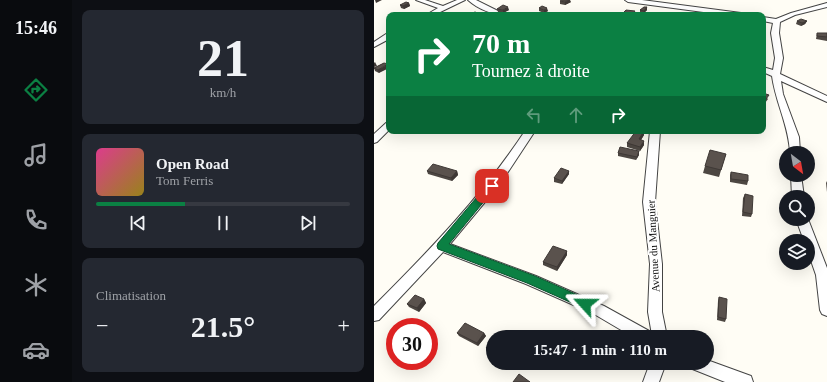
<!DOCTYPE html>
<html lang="fr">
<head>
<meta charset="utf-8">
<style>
  body { margin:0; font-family:Georgia,serif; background:#242831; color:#f1f3f6; height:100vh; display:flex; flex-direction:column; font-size:15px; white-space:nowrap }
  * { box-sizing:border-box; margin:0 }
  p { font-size:13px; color:#9ea1a6 }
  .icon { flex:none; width:22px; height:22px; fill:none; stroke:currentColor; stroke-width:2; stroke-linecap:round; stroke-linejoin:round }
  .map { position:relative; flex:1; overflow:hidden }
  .drawer { display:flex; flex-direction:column; gap:10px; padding:10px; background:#0d0f14; width:302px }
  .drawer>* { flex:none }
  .banner { position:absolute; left:12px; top:12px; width:380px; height:122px; border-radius:8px; box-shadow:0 4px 16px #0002; background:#0b8043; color:#fff; overflow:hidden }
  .needle { width:26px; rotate:149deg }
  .fabs { position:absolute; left:405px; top:146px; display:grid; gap:8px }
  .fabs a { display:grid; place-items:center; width:36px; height:36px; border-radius:50%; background:#171b24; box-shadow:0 4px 16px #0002; font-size:20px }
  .speed { position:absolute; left:12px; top:318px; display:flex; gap:8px; font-size:20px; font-weight:700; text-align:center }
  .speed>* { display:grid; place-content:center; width:52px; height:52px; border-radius:50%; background:#171b24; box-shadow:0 4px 16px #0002; line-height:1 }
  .speed .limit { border:6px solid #d22; background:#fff; color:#111 }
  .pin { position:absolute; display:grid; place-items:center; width:34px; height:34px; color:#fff; margin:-17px; border-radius:8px; box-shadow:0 2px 6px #0006 }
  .me { position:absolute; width:44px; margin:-22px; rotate:294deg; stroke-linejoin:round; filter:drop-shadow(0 0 3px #0008) }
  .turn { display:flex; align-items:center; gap:14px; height:84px; padding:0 20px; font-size:18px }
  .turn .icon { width:52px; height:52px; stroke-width:2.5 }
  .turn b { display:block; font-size:28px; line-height:34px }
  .lanes { display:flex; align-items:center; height:38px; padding:0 20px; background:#0003; justify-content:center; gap:20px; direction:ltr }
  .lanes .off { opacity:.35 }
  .big { font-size:30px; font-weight:600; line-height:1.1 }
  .drawer .widget { flex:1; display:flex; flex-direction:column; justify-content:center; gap:6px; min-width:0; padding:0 14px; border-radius:8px; background:#242831 }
  .drawer .dial { align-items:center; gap:0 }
  .dial b { font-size:52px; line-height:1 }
  .song { display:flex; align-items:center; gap:12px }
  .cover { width:48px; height:48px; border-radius:6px; background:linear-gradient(135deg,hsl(330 70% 55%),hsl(50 70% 35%)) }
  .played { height:4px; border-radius:2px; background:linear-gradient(90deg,#0b8043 35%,#363941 35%) }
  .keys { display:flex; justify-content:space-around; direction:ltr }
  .heat { display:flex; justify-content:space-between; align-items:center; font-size:22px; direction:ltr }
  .trip { position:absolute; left:112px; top:330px; width:228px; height:40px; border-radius:20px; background:#171b24; box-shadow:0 4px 16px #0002; font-weight:600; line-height:40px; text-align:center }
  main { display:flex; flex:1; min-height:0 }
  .tab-bar { display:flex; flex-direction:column; width:72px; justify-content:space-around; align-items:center; background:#090b0e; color:#9ea1a6 }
  .tab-bar .icon { width:28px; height:28px }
  .tab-bar .active { color:#0b8043 }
  .tab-bar b { font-size:18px; color:#f1f3f6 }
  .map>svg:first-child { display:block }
</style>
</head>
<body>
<main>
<nav class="tab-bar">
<b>15:46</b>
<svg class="icon active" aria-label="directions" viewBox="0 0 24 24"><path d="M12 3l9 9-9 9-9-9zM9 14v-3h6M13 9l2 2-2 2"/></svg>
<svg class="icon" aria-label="music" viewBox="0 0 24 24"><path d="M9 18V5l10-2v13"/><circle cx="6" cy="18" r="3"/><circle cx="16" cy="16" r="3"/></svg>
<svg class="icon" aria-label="phone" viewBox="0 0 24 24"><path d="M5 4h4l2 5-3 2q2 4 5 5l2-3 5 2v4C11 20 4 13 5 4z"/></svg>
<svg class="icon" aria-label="climate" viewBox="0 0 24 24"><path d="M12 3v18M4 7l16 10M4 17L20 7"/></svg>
<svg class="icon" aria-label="car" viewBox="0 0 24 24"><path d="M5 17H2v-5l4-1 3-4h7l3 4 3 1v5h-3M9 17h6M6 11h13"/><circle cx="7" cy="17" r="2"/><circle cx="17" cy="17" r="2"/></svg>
</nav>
<section class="drawer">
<div class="widget dial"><b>21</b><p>km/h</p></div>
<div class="widget">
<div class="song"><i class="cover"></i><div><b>Open Road</b><p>Tom Ferris</p></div></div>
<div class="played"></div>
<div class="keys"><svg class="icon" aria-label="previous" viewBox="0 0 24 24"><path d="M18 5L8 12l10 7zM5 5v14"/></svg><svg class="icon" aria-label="pause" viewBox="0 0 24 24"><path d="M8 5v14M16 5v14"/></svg><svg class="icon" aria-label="next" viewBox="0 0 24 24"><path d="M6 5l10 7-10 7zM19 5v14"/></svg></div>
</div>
<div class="widget"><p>Climatisation</p>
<div class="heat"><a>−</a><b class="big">21.5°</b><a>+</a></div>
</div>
</section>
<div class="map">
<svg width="453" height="382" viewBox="0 0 453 382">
  <rect width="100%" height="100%" fill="#fffdf5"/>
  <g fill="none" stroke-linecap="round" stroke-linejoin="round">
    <g stroke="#444" stroke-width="2">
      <g id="street">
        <path d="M42 0H51L69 6 83 0H91L60 15H52L64 8Z"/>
        <path d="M94 0H102L132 15C119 15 104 9 94 0Z"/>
        <path d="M251 0H268L367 13 370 15H352L254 2Z"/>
        <path d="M453 3V7L421 15 406 22 405 33 409 58 406 74 453 96V102L407 81 409 94 425 137 426 153H416C415 126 402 104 398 76L389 72V67L399 70 401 58 397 33 399 23 389 21V17L402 19 417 13Z"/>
        <path d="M12 34H15V39L0 47V42Z"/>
        <path d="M15 122V130L3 142 0 143V134L12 123Z"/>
        <path d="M151 131H161L126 184 76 244 162 276 230 306 277 332 278 335 274 312 276 264 269 202 276 131H286L281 202 288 264V312L293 337H259L220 314 152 284 69 252 5 320 0 321V306C55 251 108 196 151 131Z"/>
        <path d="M417 175H427L430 197H418Z"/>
        <path d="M422 219H434L453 268V316L448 314 446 310 442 275 434 252V241H430Z"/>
        <path d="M333 360 377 376 379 382H351L316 368 313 363H333Z"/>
        <path d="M276 363H292L285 382H269Z"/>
      </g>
    </g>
    <use href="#street" fill="#fff" fill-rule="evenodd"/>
  </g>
  <g fill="#4d4742">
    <path d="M186 1 197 2 191 5 186 4Z"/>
    <path d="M35 3 36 6 30 9 27 8 26 5Z"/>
    <path d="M273 7V10L269 14 266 13V10Z"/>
    <path d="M165 8 174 11 170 13 165 11Z"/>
    <path d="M123 9 135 10 129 13 124 12Z"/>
    <path d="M423 21H433L431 24 427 26 422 24Z"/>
    <path d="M443 33H453V41L442 39Z"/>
    <path d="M10 63 5 73 1 71 0 68Z"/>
    <path d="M389 94 394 99 391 103 389 102Z"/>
    <path d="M270 131V135L267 140 270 145 266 151 253 147V143Z"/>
    <path d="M351 131H358L357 134 350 132Z"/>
    <path d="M265 151V155L262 160 244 156V153Z"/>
    <path d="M352 154 345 177 329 173 331 166Z"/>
    <path d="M53 171H83L84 175 78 181 54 174Z"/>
    <path d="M195 171V174L188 184 180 182V178Z"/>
    <path d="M357 172 374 181 373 185 356 182V175Z"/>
    <path d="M453 181V192L452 183Z"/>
    <path d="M371 194 378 214 377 217 368 216 369 198Z"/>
    <path d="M193 251V255L183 271 169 265V262Z"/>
    <path d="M345 297 352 319 351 322 343 320 344 301Z"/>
    <path d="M50 299 52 303 45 312 35 307 33 304Z"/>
    <path d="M83 333H110L112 336 104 346 85 336Z"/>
    <path d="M119 340V355L113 351 112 348Z"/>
  </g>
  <g fill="#3f3936">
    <path d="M1 0H8L2 3Z"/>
    <path d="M194 0H196L197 2 191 5V2Z"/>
    <path d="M35 3 36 6 30 9 29 6Z"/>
    <path d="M134 7 135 10 129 13V10Z"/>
    <path d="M273 7V10L269 14 270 11Z"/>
    <path d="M173 8 174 11 170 13V10Z"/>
    <path d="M433 21 431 24 427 26 428 23Z"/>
    <path d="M1 62 3 66 0 67V63Z"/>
    <path d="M14 64 15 68 5 73 4 70Z"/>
    <path d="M270 131V135L265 143V139Z"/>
    <path d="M270 141V145L266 151V147Z"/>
    <path d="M265 151V155L262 160Z"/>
    <path d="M83 171 84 175 78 181 77 178Z"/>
    <path d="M195 171V174L188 184V181Z"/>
    <path d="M193 251V255L183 271V267Z"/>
    <path d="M50 299 52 303 45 312 43 308Z"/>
    <path d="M110 333 112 336 104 346 103 343Z"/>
  </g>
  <g fill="#5a524d" stroke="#3f3936">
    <path d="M188 0H194L191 2 186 1Z"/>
    <path d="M32 2 35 3 29 6 26 5Z"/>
    <path d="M129 5 134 7 129 10 123 9Z"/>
    <path d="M168 6 173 8 170 10 165 8Z"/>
    <path d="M270 7H273L270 11 266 10Z"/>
    <path d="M252 10 261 11 258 15H247Z"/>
    <path d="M101 12 106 14 104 15H94Z"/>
    <path d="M427 19 433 21 428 23 423 21Z"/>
    <path d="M443 33H453V37L443 36Z"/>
    <path d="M10 63 14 64 4 70 0 68Z"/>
    <path d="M389 93 395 95 392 99 389 98Z"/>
    <path d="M262 131H270L265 139 270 141 266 147 253 143Z"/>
    <path d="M246 147 265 151 263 157 244 153Z"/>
    <path d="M336 150 352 154 347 170 331 166Z"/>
    <path d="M59 164 83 171 77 178 53 171Z"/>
    <path d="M187 168 195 171 188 181 180 178Z"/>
    <path d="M357 172 374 175V181L357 179Z"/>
    <path d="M371 194 379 196 378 214 369 212Z"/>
    <path d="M179 246 193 251 183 267 169 262Z"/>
    <path d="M41 295 50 299 43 308 33 304Z"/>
    <path d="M345 297 353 299 352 319 344 317Z"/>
    <path d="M91 323 110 333 103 343 83 333Z"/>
    <path d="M119 340V353L112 348Z"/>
    <path d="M145 374 156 382H139Z"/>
  </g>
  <path fill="#0b8043" stroke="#07532c" d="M118 183 121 184 122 186 121 188 75 244 161 276 215 300 217 304 215 307 211 309 207 307 153 283 64 249 63 246 64 243 114 184Z"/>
  <g text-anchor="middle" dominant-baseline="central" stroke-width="4" stroke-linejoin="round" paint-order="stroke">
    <g font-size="11" fill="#111" stroke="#fff">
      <text transform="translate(279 246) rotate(-93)">Avenue du Manguier</text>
    </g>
  </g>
</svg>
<div class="fabs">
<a><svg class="needle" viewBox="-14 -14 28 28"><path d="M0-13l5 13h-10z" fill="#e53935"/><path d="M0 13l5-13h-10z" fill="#9ea1a6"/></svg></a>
<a><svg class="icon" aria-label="search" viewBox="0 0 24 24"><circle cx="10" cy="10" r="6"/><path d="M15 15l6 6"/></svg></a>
<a><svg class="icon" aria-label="layers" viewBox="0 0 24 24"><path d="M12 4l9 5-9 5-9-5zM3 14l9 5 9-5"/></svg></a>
</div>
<div class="speed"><div class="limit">30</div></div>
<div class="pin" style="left:118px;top:186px;background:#d93025"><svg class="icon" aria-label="arrive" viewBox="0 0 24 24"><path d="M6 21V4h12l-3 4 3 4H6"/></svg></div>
<svg class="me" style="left:211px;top:304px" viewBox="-20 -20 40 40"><path d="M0-17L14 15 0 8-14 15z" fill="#0b8043" stroke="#fff" stroke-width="4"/></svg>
<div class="trip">15:47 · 1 min · 110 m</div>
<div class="banner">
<div class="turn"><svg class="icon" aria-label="right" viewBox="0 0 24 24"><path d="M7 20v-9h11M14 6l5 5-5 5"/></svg><div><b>70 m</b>Tournez à droite</div></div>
<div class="lanes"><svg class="icon off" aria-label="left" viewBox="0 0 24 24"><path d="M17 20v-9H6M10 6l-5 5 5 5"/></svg><svg class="icon off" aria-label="ahead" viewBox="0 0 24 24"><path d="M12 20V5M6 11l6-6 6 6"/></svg><svg class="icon" aria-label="right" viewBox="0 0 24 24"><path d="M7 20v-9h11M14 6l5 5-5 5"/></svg></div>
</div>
</div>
</main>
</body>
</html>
